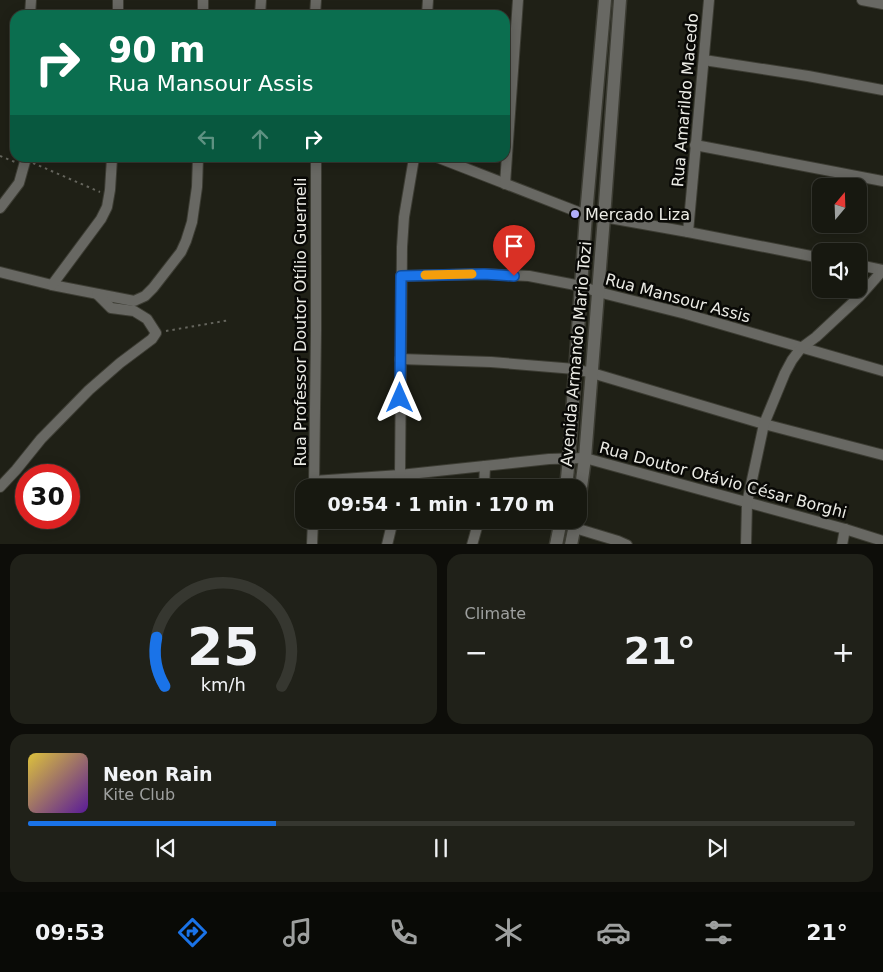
<!DOCTYPE html>
<html lang="en">
<head>
<meta charset="utf-8">
<style>
  body { margin:0; font-family:"DejaVu Sans",sans-serif; background:#202119; color:#f1f3f6; height:100vh; display:flex; flex-direction:column; font-size:19px; white-space:nowrap }
  * { box-sizing:border-box; margin:0 }
  p { font-size:16px; color:#9ea09f }
  .icon { flex:none; width:28px; height:28px; fill:none; stroke:currentColor; stroke-width:2; stroke-linecap:round; stroke-linejoin:round }
  .map { position:relative; height:544px; overflow:hidden }
  .sheet { display:flex; flex-direction:column; gap:10px; padding:10px; background:#0d0d09; flex:1 }
  .sheet>* { flex:none }
  .top-card { position:absolute; left:10px; top:10px; width:500px; height:152px; border-radius:15px; box-shadow:0 2px 12px #0003,0 0 0 1px #363730; background:#0b6e4f; color:#fff; overflow:hidden }
  .needle { width:32px; rotate:19deg }
  .fabs { position:absolute; left:812px; top:178px; display:grid; gap:10px }
  .fabs a { display:grid; place-items:center; width:55px; height:55px; border-radius:10px; background:#171810; box-shadow:0 2px 12px #0003,0 0 0 1px #363730; font-size:25px }
  .speed { position:absolute; left:15px; top:464px; display:flex; gap:10px; font-size:25px; font-weight:700; text-align:center }
  .speed>* { display:grid; place-content:center; width:65px; height:65px; border-radius:50%; background:#171810; box-shadow:0 2px 12px #0003,0 0 0 1px #363730; line-height:1 }
  .speed .limit { border:8px solid #d22; background:#fff; color:#111 }
  .pin { position:absolute; display:grid; place-items:center; width:42px; height:42px; color:#fff; margin:-51px -21px; border-radius:50% 50% 50% 0; rotate:-45deg; box-shadow:0 0 5px #0007 }
  .pin .icon { rotate:45deg }
  .me { position:absolute; width:55px; margin:-28px; rotate:0deg; stroke-linejoin:round; filter:drop-shadow(0 0 4px #0008) }
  .turn { display:flex; align-items:center; gap:18px; height:105px; padding:0 15px; font-size:22px }
  .turn .icon { width:65px; height:65px; stroke-width:2.5 }
  .turn b { display:block; font-size:35px; line-height:42px }
  .lanes { display:flex; align-items:center; height:48px; padding:0 15px; background:#0003; justify-content:center; gap:25px; direction:ltr }
  .lanes .off { opacity:.35 }
  .big { font-size:38px; font-weight:800; line-height:1.1 }
  .sheet .tile { flex:1; display:flex; flex-direction:column; justify-content:center; gap:8px; min-width:0; padding:0 18px; border-radius:15px; background:#202119 }
  .sheet .dial { align-items:center; gap:0 }
  .dial svg { height:130px; overflow:visible; fill:none; stroke:#363730; stroke-width:7; stroke-linecap:round; text-anchor:middle }
  .dial text { fill:#f1f3f6; stroke:none }
  .song { display:flex; align-items:center; gap:15px }
  .cover { width:60px; height:60px; border-radius:8px; background:linear-gradient(135deg,hsl(50 70% 55%),hsl(270 70% 35%)) }
  .played { height:5px; border-radius:2px; background:linear-gradient(90deg,#1a73e8 30%,#363730 30%) }
  .keys { display:flex; justify-content:space-around; direction:ltr }
  .heat { display:flex; justify-content:space-between; align-items:center; font-size:28px; direction:ltr }
  .sheet .tiles { flex:1; display:grid; gap:10px; grid-template-columns:1fr 1fr }
  .tile:last-child { grid-column:span 2 }
  .trip { position:absolute; left:295px; top:479px; width:292px; height:50px; border-radius:15px; background:#171810; box-shadow:0 2px 12px #0003,0 0 0 1px #363730; font-weight:800; line-height:50px; text-align:center }
  .tabs { display:flex; height:80px; justify-content:space-around; align-items:center; background:#090a06; color:#9ea09f }
  .tabs .icon { width:35px; height:35px }
  .tabs .current { color:#1a73e8 }
  .tabs b { font-size:22px; color:#f1f3f6 }
  .map>svg:first-child { display:block }
</style>
</head>
<body>
<div class="map">
<svg width="883" height="545" viewBox="0 0 883 545">
  <rect width="100%" height="100%" fill="#1f2016"/>
  <g fill="none" stroke-linecap="round" stroke-linejoin="round">
    <g stroke="#3c3c33" stroke-width="12">
      <g id="minor">
        <path d="M862 0 883 4"/>
        <path d="M30 15 31 0"/>
        <path d="M118 15V0"/>
        <path d="M203 15V0"/>
        <path d="M260 15 261 0"/>
        <path d="M315 15 316 0"/>
        <path d="M427 15 428 0"/>
        <path d="M704 60 808 76 883 90"/>
        <path d="M695 145 883 181"/>
        <path d="M439 158 586 215 604 217 688 232 821 258"/>
        <path d="M505 184 518 0"/>
        <path d="M0 208 19 183 26 158"/>
        <path d="M688 232 709 0"/>
        <path d="M859 265 883 270"/>
        <path d="M0 272 52 285 134 301 145 296 153 288 181 252 186 241 192 222 197 187 198 158"/>
        <path d="M401 276 484 274 529 276 581 286 598 292 686 314 883 371"/>
        <path d="M52 285 101 219 107 207 110 190 112 158"/>
        <path d="M400 359 491 362 575 369 592 373 764 424 883 455"/>
        <path d="M314 481 400 475 549 459 585 458 845 529 883 541"/>
        <path d="M314 486 316 331V158"/>
        <path d="M0 487 16 470 41 439 89 390 120 363 152 339 156 333 147 319 134 311 111 308 97 294"/>
        <path d="M398 488 400 475 402 247 404 217 414 158"/>
        <path d="M484 488 485 466"/>
        <path d="M575 528 618 541 627 545"/>
        <path d="M312 545 313 520"/>
        <path d="M387 545 393 520"/>
        <path d="M472 545 479 520"/>
        <path d="M746 545 747 503 764 424 785 373 792 360 801 348 816 337 860 296 883 270"/>
        <path d="M842 545 845 529"/>
      </g>
    </g>
    <g stroke="#3c3c33" stroke-width="15">
      <g id="tertiary">
        <path d="M566 488 569 458 586 215 605 0"/>
        <path d="M579 502 585 458 604 217 620 0"/>
        <path d="M556 545 561 520"/>
        <path d="M571 545 576 520"/>
      </g>
    </g>
    <g stroke="#65655d" stroke-width="2" stroke-dasharray="2.5 4" stroke-linecap="butt">
      <path d="M0 156 15 162"/>
      <path d="M33 163 100 192"/>
      <path d="M166 331 230 320"/>
    </g>
    <use href="#minor" stroke="#686863" stroke-width="10"/>
    <use href="#tertiary" stroke="#686863" stroke-width="12"/>
  </g>
  <g fill="none" stroke-linecap="round" stroke-linejoin="round">
    <g stroke="#114b97" stroke-width="12">
      <path id="route" d="M400 398 401 276 484 274 514 276"/>
    </g>
    <use href="#route" stroke="#1a73e8" stroke-width="9"/>
    <path stroke="#f59e0b" stroke-width="9" d="M425 275 472 274"/>
  </g>
  <circle fill="#b0aefa" stroke="#090906" stroke-width="2" cx="575" cy="214" r="5"/>
  <g text-anchor="middle" dominant-baseline="central" stroke-width="5" stroke-linejoin="round" paint-order="stroke">
    <g font-size="16" fill="#ebebe5" stroke="#090906">
      <text transform="translate(685 100) rotate(-85)">Rua Amarildo Macedo</text>
      <text transform="translate(678 298) rotate(15)">Rua Mansour Assis</text>
      <text transform="translate(300 322) rotate(-90)">Rua Professor Doutor Otílio Guerneli</text>
      <text transform="translate(576 354) rotate(-85)">Avenida Armando Mario Tozi</text>
      <text transform="translate(723 480) rotate(15)">Rua Doutor Otávio César Borghi</text>
    </g>
    <g font-size="16" fill="#ebebe5" stroke="#090906" text-anchor="start">
      <text x="585" y="214">Mercado Liza</text>
    </g>
  </g>
</svg>
<div class="fabs">
<a><svg class="needle" viewBox="-14 -14 28 28"><path d="M0-13l5 13h-10z" fill="#e53935"/><path d="M0 13l5-13h-10z" fill="#9ea09f"/></svg></a>
<a><svg class="icon" aria-label="sound" viewBox="0 0 24 24"><path d="M4 9h4l5-4v14l-5-4H4zM17 9q2 3 0 6"/></svg></a>
</div>
<div class="speed"><div class="limit">30</div></div>
<div class="pin" style="left:514px;top:276px;background:#d93025"><svg class="icon" aria-label="arrive" viewBox="0 0 24 24"><path d="M6 21V4h12l-3 4 3 4H6"/></svg></div>
<svg class="me" style="left:400px;top:398px" viewBox="-20 -20 40 40"><path d="M0-17L14 15 0 8-14 15z" fill="#1a73e8" stroke="#fff" stroke-width="4"/></svg>
<div class="trip">09:54 · 1 min · 170 m</div>
<div class="top-card">
<div class="turn"><svg class="icon" aria-label="right" viewBox="0 0 24 24"><path d="M7 20v-9h11M14 6l5 5-5 5"/></svg><div><b>90 m</b>Rua Mansour Assis</div></div>
<div class="lanes"><svg class="icon off" aria-label="left" viewBox="0 0 24 24"><path d="M17 20v-9H6M10 6l-5 5 5 5"/></svg><svg class="icon off" aria-label="ahead" viewBox="0 0 24 24"><path d="M12 20V5M6 11l6-6 6 6"/></svg><svg class="icon" aria-label="right" viewBox="0 0 24 24"><path d="M7 20v-9h11M14 6l5 5-5 5"/></svg></div>
</div>
</div>
<section class="sheet">
<div class="tiles">
<div class="tile dial"><svg viewBox="0 0 100 80">
<path d="M14 69A42 42 0 1 1 86 69"/>
<path d="M14 69A42 42 0 0 1 9 39" stroke="#1a73e8"/>
<text x="50" y="56" font-size="32" font-weight="700">25</text>
<text x="50" y="72" font-size="11">km/h</text>
</svg></div>
<div class="tile"><p>Climate</p>
<div class="heat"><a>−</a><b class="big">21°</b><a>+</a></div>
</div>
<div class="tile">
<div class="song"><i class="cover"></i><div><b>Neon Rain</b><p>Kite Club</p></div></div>
<div class="played"></div>
<div class="keys"><svg class="icon" aria-label="previous" viewBox="0 0 24 24"><path d="M18 5L8 12l10 7zM5 5v14"/></svg><svg class="icon" aria-label="pause" viewBox="0 0 24 24"><path d="M8 5v14M16 5v14"/></svg><svg class="icon" aria-label="next" viewBox="0 0 24 24"><path d="M6 5l10 7-10 7zM19 5v14"/></svg></div>
</div>
</div>
</section>
<nav class="tabs">
<b>09:53</b>
<svg class="icon current" aria-label="directions" viewBox="0 0 24 24"><path d="M12 3l9 9-9 9-9-9zM9 14v-3h6M13 9l2 2-2 2"/></svg>
<svg class="icon" aria-label="music" viewBox="0 0 24 24"><path d="M9 18V5l10-2v13"/><circle cx="6" cy="18" r="3"/><circle cx="16" cy="16" r="3"/></svg>
<svg class="icon" aria-label="phone" viewBox="0 0 24 24"><path d="M5 4h4l2 5-3 2q2 4 5 5l2-3 5 2v4C11 20 4 13 5 4z"/></svg>
<svg class="icon" aria-label="climate" viewBox="0 0 24 24"><path d="M12 3v18M4 7l16 10M4 17L20 7"/></svg>
<svg class="icon" aria-label="car" viewBox="0 0 24 24"><path d="M5 17H2v-5l4-1 3-4h7l3 4 3 1v5h-3M9 17h6M6 11h13"/><circle cx="7" cy="17" r="2"/><circle cx="17" cy="17" r="2"/></svg>
<svg class="icon" aria-label="filters" viewBox="0 0 24 24"><path d="M4 7h16M4 17h16"/><circle cx="9" cy="7" r="2"/><circle cx="15" cy="17" r="2"/></svg>
<b>21°</b>
</nav>
</body>
</html>
